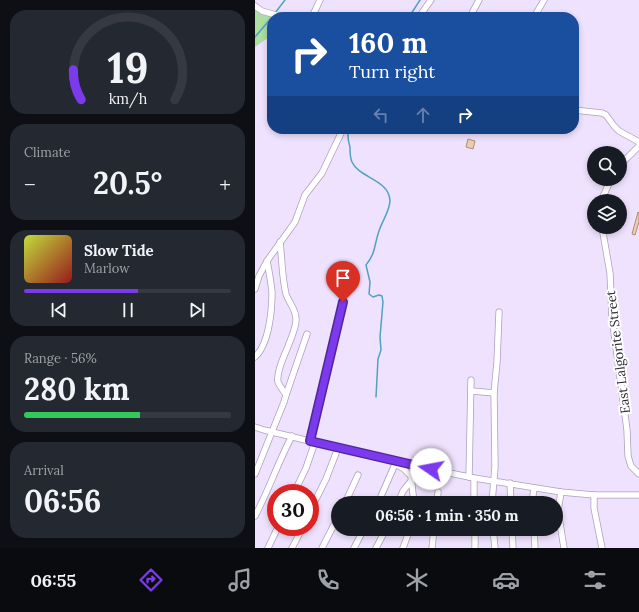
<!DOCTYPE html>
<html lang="en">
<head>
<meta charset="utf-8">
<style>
  body { margin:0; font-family:Lora,serif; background:#242831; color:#f1f3f6; height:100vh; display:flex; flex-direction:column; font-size:15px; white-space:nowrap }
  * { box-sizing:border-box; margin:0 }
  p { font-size:13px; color:#9ea1a6 }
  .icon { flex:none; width:22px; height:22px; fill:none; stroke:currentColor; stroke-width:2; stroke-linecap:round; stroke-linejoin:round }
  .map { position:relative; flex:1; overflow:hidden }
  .sheet { display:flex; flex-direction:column; gap:10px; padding:10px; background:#0d0f14; width:255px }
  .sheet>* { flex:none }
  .top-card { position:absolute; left:12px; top:12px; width:312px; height:122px; border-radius:16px; box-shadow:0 2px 6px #0003; background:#1a4fa0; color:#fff; overflow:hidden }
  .tools { position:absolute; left:332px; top:146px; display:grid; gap:8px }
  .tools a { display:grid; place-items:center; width:40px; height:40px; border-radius:50%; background:#171b24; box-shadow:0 2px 6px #0003; font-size:20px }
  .speed { position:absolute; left:12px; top:484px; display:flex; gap:8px; font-size:20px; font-weight:700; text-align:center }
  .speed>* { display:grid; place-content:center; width:52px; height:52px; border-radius:50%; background:#171b24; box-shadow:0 2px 6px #0003; line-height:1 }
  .speed .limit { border:6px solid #d22; background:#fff; color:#111 }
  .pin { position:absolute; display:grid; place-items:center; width:34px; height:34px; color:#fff; margin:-41px -17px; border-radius:50% 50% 50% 0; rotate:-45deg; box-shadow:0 0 4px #0007 }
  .pin .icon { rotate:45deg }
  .me { position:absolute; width:44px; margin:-22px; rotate:282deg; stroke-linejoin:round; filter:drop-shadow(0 0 3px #0008) }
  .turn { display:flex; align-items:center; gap:14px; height:84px; padding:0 16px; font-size:18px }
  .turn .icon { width:52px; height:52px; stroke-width:2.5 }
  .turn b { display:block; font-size:28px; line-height:34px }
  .lanes { display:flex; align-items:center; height:38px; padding:0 16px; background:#0003; justify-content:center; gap:20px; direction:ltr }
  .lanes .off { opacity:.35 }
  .big { font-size:30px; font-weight:700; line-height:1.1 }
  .sheet .widget { flex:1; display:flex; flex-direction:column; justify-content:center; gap:6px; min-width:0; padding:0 14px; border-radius:16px; background:#242831 }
  .sheet .dial { align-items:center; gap:0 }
  .dial svg { height:104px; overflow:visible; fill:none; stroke:#363941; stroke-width:7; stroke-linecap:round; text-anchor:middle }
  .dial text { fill:#f1f3f6; stroke:none }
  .song { display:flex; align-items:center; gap:12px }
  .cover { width:48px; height:48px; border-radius:6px; background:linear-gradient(135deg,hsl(70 70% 55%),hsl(0 70% 35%)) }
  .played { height:4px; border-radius:2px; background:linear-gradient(90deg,#7c3aed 55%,#363941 55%) }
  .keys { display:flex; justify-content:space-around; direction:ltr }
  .heat { display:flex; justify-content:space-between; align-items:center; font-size:22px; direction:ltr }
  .charge { height:6px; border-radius:3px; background:linear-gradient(90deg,#34c759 56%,#363941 0) }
  .trip { position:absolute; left:76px; top:496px; width:232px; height:40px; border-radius:20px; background:#171b24; box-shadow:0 2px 6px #0003; font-weight:700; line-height:40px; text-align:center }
  .tabs { display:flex; height:64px; justify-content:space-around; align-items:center; background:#090b0e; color:#9ea1a6 }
  .tabs .icon { width:28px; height:28px }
  .tabs .active { color:#7c3aed }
  .tabs b { font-size:18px; color:#f1f3f6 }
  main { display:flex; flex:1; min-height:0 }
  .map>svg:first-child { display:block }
</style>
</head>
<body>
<main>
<section class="sheet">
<div class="widget dial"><svg viewBox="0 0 100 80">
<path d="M14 69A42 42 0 1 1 86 69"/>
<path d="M14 69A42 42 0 0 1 8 46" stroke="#7c3aed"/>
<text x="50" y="56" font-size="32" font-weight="700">19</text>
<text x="50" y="72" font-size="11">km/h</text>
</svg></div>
<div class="widget"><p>Climate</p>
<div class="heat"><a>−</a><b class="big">20.5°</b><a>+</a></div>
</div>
<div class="widget">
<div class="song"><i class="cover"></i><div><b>Slow Tide</b><p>Marlow</p></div></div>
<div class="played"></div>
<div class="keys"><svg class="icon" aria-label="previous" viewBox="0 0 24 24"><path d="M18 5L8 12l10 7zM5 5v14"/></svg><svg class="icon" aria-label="pause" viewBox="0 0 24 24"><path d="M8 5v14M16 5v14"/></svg><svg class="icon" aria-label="next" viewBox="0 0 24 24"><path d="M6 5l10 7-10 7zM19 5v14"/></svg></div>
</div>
<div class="widget"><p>Range · 56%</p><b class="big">280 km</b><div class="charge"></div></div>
<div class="widget"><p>Arrival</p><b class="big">06:56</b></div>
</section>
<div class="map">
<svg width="384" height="548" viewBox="0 0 384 548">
  <rect width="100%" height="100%" fill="#efe2fe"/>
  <path fill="#addea2" d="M0 6 16 14 17 35 0 47Z"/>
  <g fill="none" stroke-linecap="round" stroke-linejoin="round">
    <g stroke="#4fa3c1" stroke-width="1.5">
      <path d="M20 13 30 0"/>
      <path d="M154 17 165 0"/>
      <path d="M0 37 18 16"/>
      <path d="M94 129C92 135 93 141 95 147 95 152 95 158 97 162 104 178 133 179 135 200 135 211 127 221 124 231 119 245 121 253 111 265L115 282 114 294 118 297 124 295 127 296 128 302 125 337 126 350 123 359 121 397"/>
    </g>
  </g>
  <g fill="#edcbb4" stroke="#ac8d76">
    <path d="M213 139 220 141 218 149 211 147Z"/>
    <path d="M383 212 384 213V222L380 235 377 234Z"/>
  </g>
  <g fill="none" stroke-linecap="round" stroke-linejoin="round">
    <g stroke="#ae9ebe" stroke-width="7">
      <g id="minor">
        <path d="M0 6 7 11 28 17"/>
        <path d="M57 17 65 0"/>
        <path d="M164 17 176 0"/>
        <path d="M215 17 224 0"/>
        <path d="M279 17 289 0"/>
        <path d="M319 110 347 113 351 115 359 126 364 131 384 142"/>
        <path d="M365 165 384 146"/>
        <path d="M346 201 356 179"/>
        <path d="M347 227 355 273 357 317 372 430 373 456 376 466 384 474"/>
        <path d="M0 289 4 276 12 261 40 222 50 195 67 173 88 129"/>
        <path d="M0 357C14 344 17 311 17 292 16 282 14 271 12 261"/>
        <path d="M217 391 239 393"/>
        <path d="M31 395 52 334"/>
        <path d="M0 427 9 430 141 462 219 478 306 492 339 495H384"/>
        <path d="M55 441 88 302"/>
        <path d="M140 464 149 469 156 476 159 503"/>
        <path d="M0 474 29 402 31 395C29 391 25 387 23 382 20 367 41 336 41 320 42 311 34 303 31 294 27 278 27 259 25 242"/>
        <path d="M214 477 216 380"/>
        <path d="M255 483 256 503"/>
        <path d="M306 492 303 511 309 548"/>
        <path d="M39 493 51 468 60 442"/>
        <path d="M339 495V508L347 548"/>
        <path d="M90 503 103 475"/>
        <path d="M123 503 141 462"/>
        <path d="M143 503 148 491 156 481"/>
        <path d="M182 503 183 492"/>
        <path d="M219 503V478"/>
        <path d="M237 503 240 467 239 393 242 362 244 312"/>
        <path d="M277 503 279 488"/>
        <path d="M55 511 71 479 83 448"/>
        <path d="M0 516C14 490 23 462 37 436"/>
        <path d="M220 529V548"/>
        <path d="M238 529 240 548"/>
        <path d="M257 529 258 548"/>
        <path d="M279 529 280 548"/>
        <path d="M13 548 23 527"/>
        <path d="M37 548 48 527"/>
        <path d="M67 548 83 517"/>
        <path d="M99 548 109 529"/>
        <path d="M121 548 131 529"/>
        <path d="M148 548 155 529"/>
        <path d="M177 548 179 529"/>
      </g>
    </g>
    <use href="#minor" stroke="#fff" stroke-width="5.5"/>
  </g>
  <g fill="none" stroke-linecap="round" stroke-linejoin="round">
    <g stroke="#51269a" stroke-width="10">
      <path id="route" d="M88 302 55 441 176 469"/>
    </g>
    <use href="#route" stroke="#7c3aed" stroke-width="7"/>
  </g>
  <g text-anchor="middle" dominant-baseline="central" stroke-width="4" stroke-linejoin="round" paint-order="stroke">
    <g font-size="13" fill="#2f2835" stroke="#fff">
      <text transform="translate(363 352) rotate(-97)">East Lalgorite Street</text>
    </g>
  </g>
</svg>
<div class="tools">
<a><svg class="icon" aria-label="search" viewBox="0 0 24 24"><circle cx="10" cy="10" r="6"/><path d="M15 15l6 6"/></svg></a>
<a><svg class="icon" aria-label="layers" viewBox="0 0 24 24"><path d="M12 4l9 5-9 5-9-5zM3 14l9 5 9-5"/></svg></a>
</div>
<div class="speed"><div class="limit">30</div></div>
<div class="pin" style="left:88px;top:302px;background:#d93025"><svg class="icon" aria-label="arrive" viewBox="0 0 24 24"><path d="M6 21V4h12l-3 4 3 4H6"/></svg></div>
<svg class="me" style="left:176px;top:469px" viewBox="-20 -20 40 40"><circle r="19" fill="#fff"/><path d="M0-13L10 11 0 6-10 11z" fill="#7c3aed"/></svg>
<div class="trip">06:56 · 1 min · 350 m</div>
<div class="top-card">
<div class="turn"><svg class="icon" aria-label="right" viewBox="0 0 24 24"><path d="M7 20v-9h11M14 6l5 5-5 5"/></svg><div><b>160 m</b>Turn right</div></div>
<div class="lanes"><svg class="icon off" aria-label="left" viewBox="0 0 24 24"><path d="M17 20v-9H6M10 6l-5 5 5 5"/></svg><svg class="icon off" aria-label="ahead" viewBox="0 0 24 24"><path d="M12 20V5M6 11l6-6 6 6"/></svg><svg class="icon" aria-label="right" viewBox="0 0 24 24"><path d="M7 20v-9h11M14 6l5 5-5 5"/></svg></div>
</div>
</div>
</main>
<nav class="tabs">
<b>06:55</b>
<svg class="icon active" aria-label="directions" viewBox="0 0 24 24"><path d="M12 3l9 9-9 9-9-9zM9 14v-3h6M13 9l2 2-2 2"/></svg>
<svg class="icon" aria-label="music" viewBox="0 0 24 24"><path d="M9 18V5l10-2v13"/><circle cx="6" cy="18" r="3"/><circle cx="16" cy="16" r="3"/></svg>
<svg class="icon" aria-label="phone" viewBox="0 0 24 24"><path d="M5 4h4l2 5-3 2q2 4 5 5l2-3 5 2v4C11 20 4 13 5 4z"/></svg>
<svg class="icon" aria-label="climate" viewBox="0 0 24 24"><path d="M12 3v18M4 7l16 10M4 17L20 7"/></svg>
<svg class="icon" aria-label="car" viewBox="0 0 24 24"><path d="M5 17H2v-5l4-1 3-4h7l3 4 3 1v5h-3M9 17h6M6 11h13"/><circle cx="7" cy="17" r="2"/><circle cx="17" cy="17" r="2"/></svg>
<svg class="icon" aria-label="filters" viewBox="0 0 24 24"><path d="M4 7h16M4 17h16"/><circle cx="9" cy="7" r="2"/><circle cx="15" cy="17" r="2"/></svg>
</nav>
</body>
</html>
